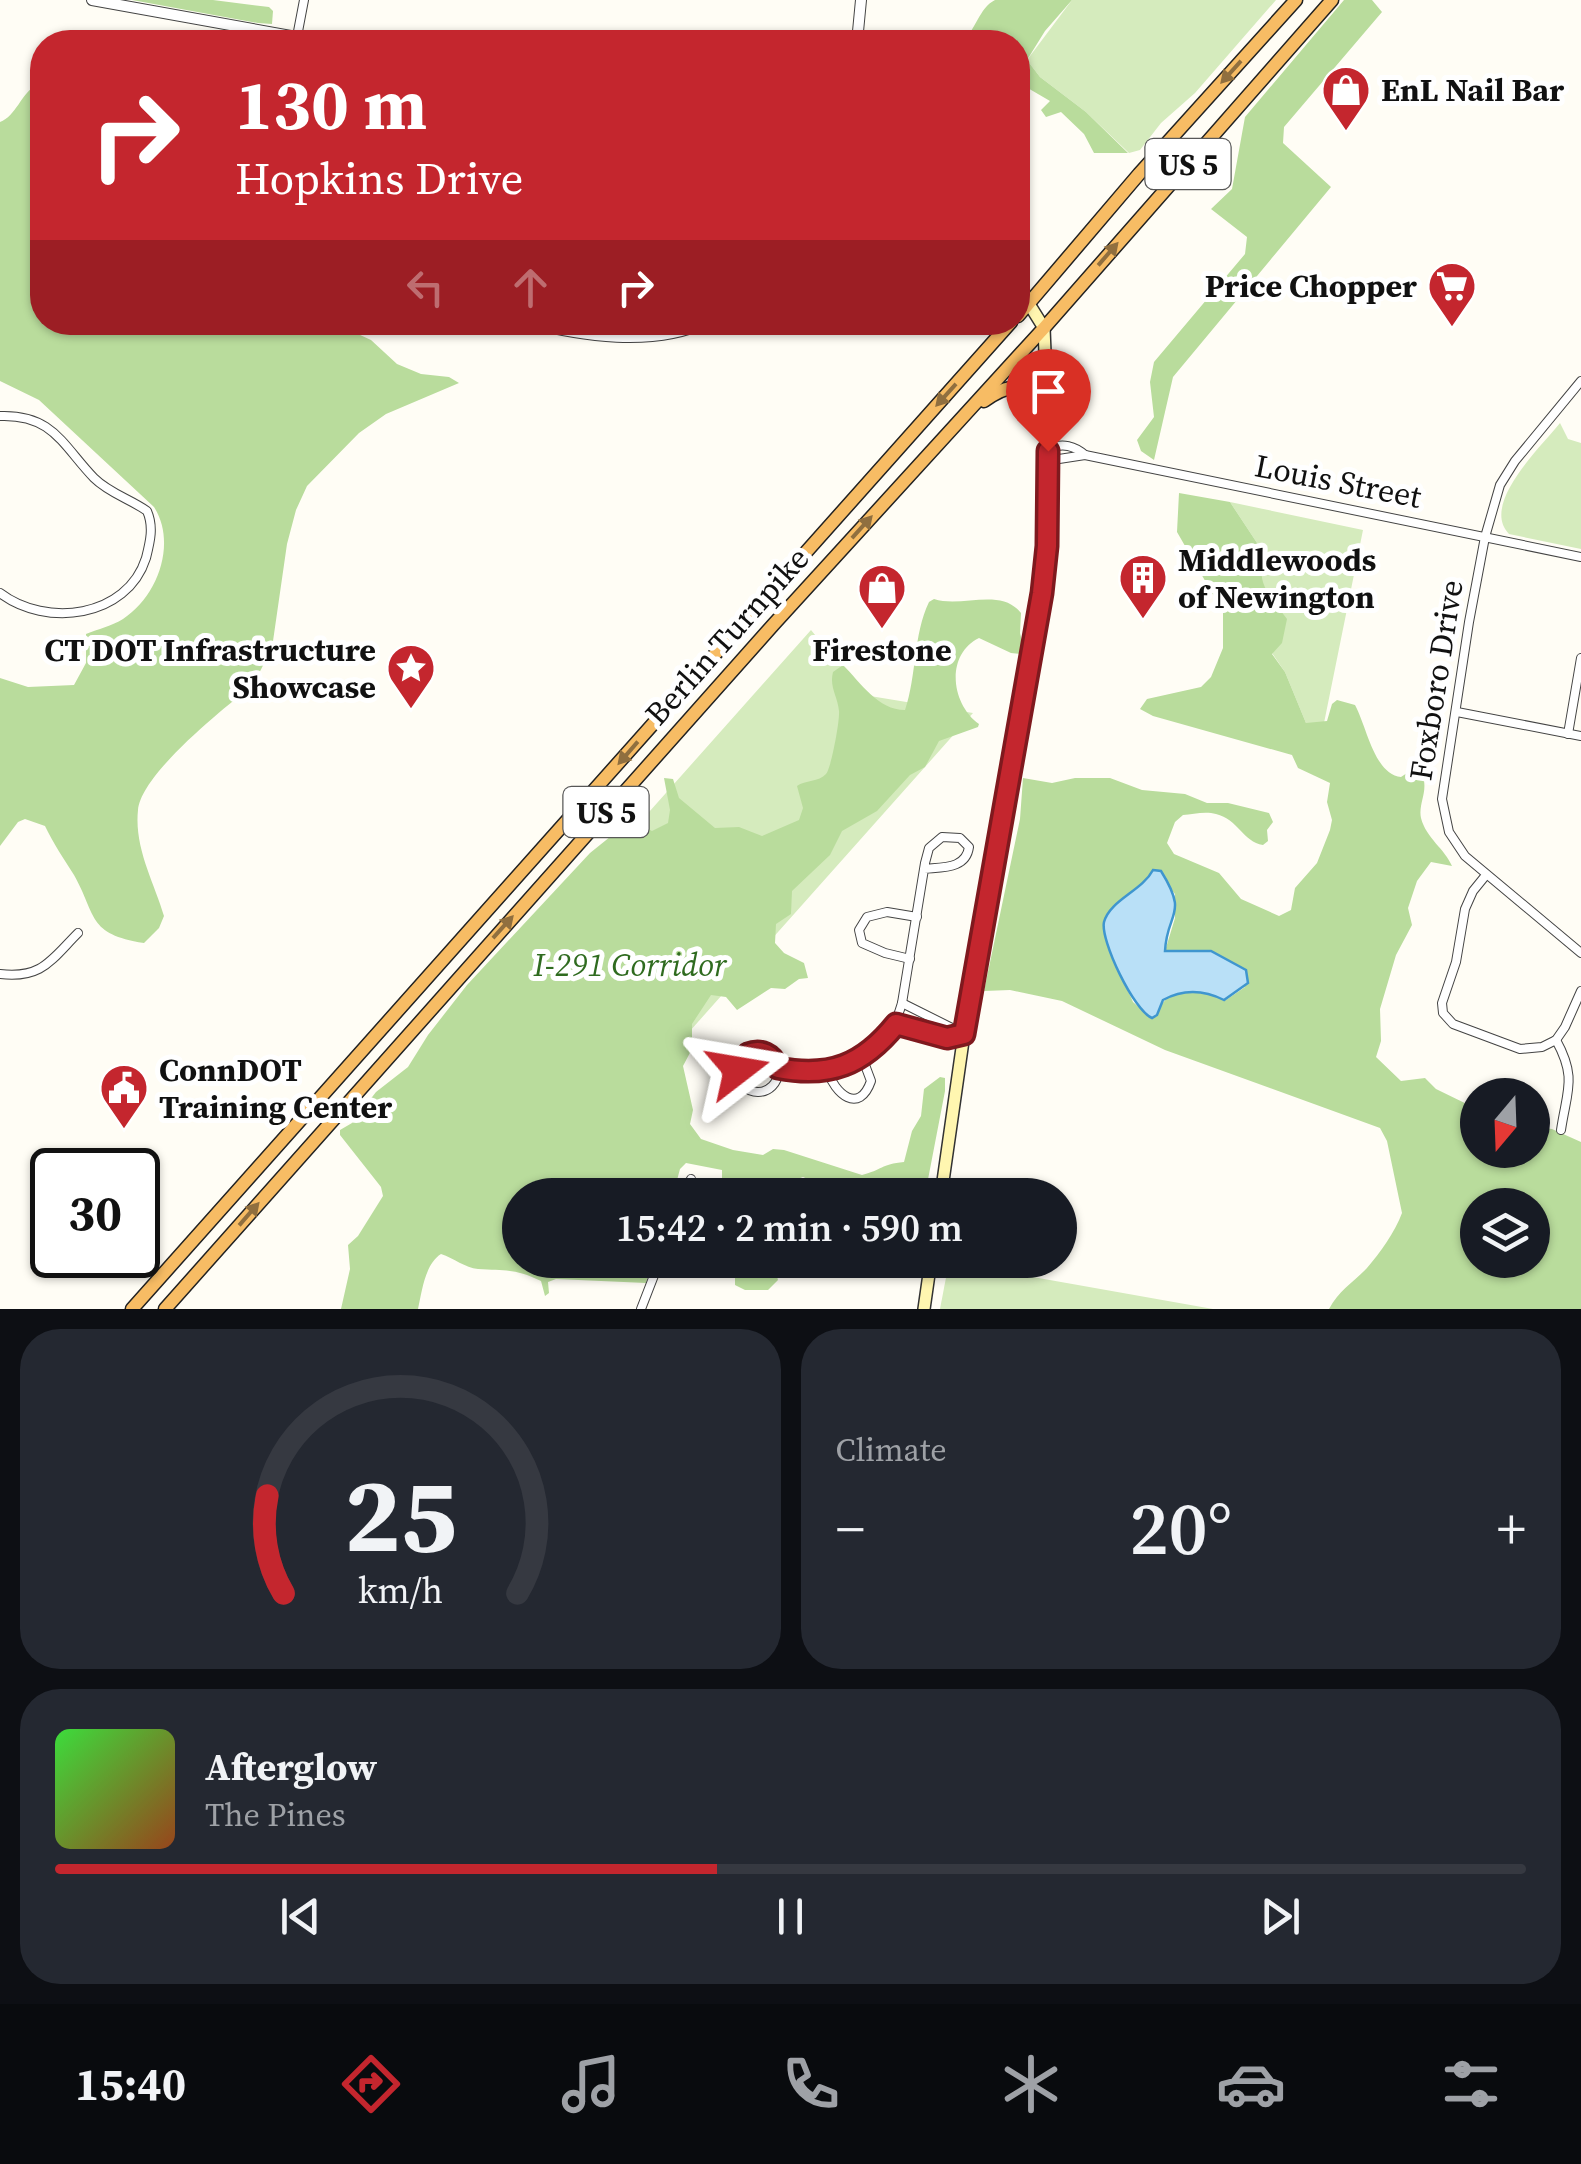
<!DOCTYPE html>
<html lang="en">
<head>
<meta charset="utf-8">
<style>
  body { margin:0; font-family:"Source Serif 4",serif; background:#242831; color:#f1f3f6; height:100vh; display:flex; flex-direction:column; font-size:38px; white-space:nowrap }
  * { box-sizing:border-box; margin:0 }
  p { font-size:32px; color:#9ea1a6 }
  .icon { flex:none; width:55px; height:55px; fill:none; stroke:currentColor; stroke-width:2; stroke-linecap:round; stroke-linejoin:round }
  .map { position:relative; height:1309px; overflow:hidden }
  .details { display:flex; flex-direction:column; gap:20px; padding:20px; background:#0d0f14; flex:1 }
  .details>* { flex:none }
  .top-card { position:absolute; left:30px; top:30px; width:1000px; height:305px; border-radius:40px; box-shadow:0 2px 8px #0004; background:#c4262e; color:#fff; overflow:hidden }
  .needle { width:65px; rotate:199deg }
  .buttons { position:absolute; left:1460px; top:1078px; display:grid; gap:20px }
  .buttons a { display:grid; place-items:center; width:90px; height:90px; border-radius:50%; background:#171b24; box-shadow:0 2px 8px #0004; font-size:50px }
  .speed { position:absolute; left:30px; top:1148px; display:flex; gap:20px; font-size:50px; font-weight:700; text-align:center }
  .speed>* { display:grid; place-content:center; width:130px; height:130px; border-radius:50%; background:#171b24; box-shadow:0 2px 8px #0004; line-height:1 }
  .speed .limit { border:5px solid #111; border-radius:15px; background:#fff; color:#111 }
  .pin { position:absolute; display:grid; place-items:center; width:85px; height:85px; color:#fff; margin:-102px -42px; border-radius:50% 50% 50% 0; rotate:-45deg; box-shadow:0 0 10px #0007 }
  .pin .icon { rotate:45deg }
  .me { position:absolute; width:110px; margin:-55px; rotate:76deg; stroke-linejoin:round; filter:drop-shadow(0 0 8px #0008) }
  .turn { display:flex; align-items:center; gap:35px; height:210px; padding:0 40px; font-size:45px }
  .turn .icon { width:130px; height:130px; stroke-width:2.5 }
  .turn b { display:block; font-size:70px; line-height:85px }
  .lanes { display:flex; align-items:center; height:95px; padding:0 40px; background:#0003; justify-content:center; gap:50px; direction:ltr }
  .lanes .off { opacity:.35 }
  .big { font-size:75px; font-weight:600; line-height:1.1 }
  .details .card { flex:1; display:flex; flex-direction:column; justify-content:center; gap:15px; min-width:0; padding:0 35px; border-radius:40px; background:#242831 }
  .details .dial { align-items:center; gap:0 }
  .dial svg { height:260px; overflow:visible; fill:none; stroke:#363941; stroke-width:7; stroke-linecap:round; text-anchor:middle }
  .dial text { fill:#f1f3f6; stroke:none }
  .song { display:flex; align-items:center; gap:30px }
  .cover { width:120px; height:120px; border-radius:15px; background:linear-gradient(135deg,hsl(120 70% 55%),hsl(20 70% 35%)) }
  .played { height:10px; border-radius:5px; background:linear-gradient(90deg,#c4262e 45%,#363941 45%) }
  .keys { display:flex; justify-content:space-around; direction:ltr }
  .heat { display:flex; justify-content:space-between; align-items:center; font-size:55px; direction:ltr }
  .details .tiles { flex:1; display:grid; gap:20px; grid-template-columns:1fr 1fr }
  .card:last-child { grid-column:span 2 }
  .trip { position:absolute; left:502px; top:1178px; width:575px; height:100px; border-radius:50px; background:#171b24; box-shadow:0 2px 8px #0004; font-weight:600; line-height:100px; text-align:center }
  .menu { display:flex; height:160px; justify-content:space-around; align-items:center; background:#090b0e; color:#9ea1a6 }
  .menu .icon { width:70px; height:70px }
  .menu .current { color:#c4262e }
  .menu b { font-size:45px; color:#f1f3f6 }
  .map>svg:first-child { display:block }
</style>
</head>
<body>
<div class="map">
<svg width="1581" height="1309" viewBox="0 0 1581 1309">
  <rect width="100%" height="100%" fill="#fffdf5"/>
  <g fill="#d5ebbd">
    <path d="M1072 0H1276L1195 93 1161 123 1140 150 1129 153 1086 112 1040 77 1027 60Z"/>
    <path d="M1560 423 1568 439 1581 443V549L1509 534C1480 504 1541 447 1560 423Z"/>
    <path d="M1230 502 1363 530 1324 723H1306L1285 672 1272 653 1271 598C1258 587 1259 570 1265 555Z"/>
    <path d="M811 630 864 695 973 713 544 1195H520L350 1148Z"/>
    <path d="M949 1262 1213 1309H940Z"/>
  </g>
  <g fill="#b9dc9c" fill-rule="evenodd">
    <path d="M132 0H213L269 7 273 11 272 24 258 23Z"/>
    <path d="M995 0H1072L1045 31 1027 60 1040 77 1086 112 1128 153H1094L1084 134 1061 112 1046 117 1041 110 1050 101 1026 87 1018 93V42H962C976 30 979 8 995 0Z"/>
    <path d="M1344 0H1372L1382 12 1284 127 1283 143 1331 187 1173 377 1154 460 1141 451 1137 440 1154 417 1150 382 1154 362 1245 254 1247 237 1211 209 1232 189 1245 117Z"/>
    <path d="M36 85 42 86V322L334 323 371 340 397 364 421 374 449 377 459 383 386 414 359 433 307 486 296 510 287 544 272 648 253 685C224 708 141 774 138 810 134 848 154 882 164 916L159 928 144 943C87 934 97 916 74 875 64 859 53 843 45 826L25 819 18 822 0 846V678L28 687 74 685 86 663V634C98 629 112 626 123 619 158 596 177 543 154 507L39 400 0 381V122C16 116 21 94 36 85Z"/>
    <path d="M1179 493 1230 502 1265 555C1254 583 1271 597 1287 619L1282 643 1272 654 1285 672 1306 723 1327 721 1332 704 1337 700 1355 705C1367 727 1374 774 1401 777L1410 771 1423 777C1428 792 1418 804 1421 818 1426 838 1445 849 1452 866L1431 862 1417 881 1408 908 1412 925 1396 955 1380 1009 1381 1041 1376 1057 1401 1081 1425 1078 1436 1089 1477 1109 1478 1150H1532L1533 1127 1552 1129 1581 1142V1309H1329C1339 1290 1353 1283 1367 1268 1380 1253 1395 1232 1402 1213L1387 1141 1380 1128 1165 1050 1062 1001 1010 990 984 991 1020 819 1023 778 1052 783 1075 778H1110L1142 790 1185 794 1207 803H1228L1269 813 1273 822 1267 830 1268 841 1263 845C1243 842 1238 819 1216 814 1206 811 1193 814 1183 815L1175 822 1167 843 1174 854 1219 873 1241 899 1279 916 1291 910 1295 888 1317 863 1330 830 1332 820 1327 802 1330 783 1298 768 1292 755 1153 716 1140 709 1147 699 1201 687 1211 677 1223 648V612L1177 532ZM1153 870 1175 894V918L1165 951 1216 953 1245 987 1226 1000C1201 991 1166 983 1157 1015L1150 1017 1133 1002 1105 938 1113 909 1145 883ZM1478 1205H1532V1260H1478Z"/>
    <path d="M934 599C962 608 1001 587 1021 613L1020 633 1024 649 1022 654 1011 653 979 638C945 655 951 704 979 724L978 727 939 741 925 767 910 775 877 811 842 831 830 855 792 891 791 914 776 924 775 943 784 953 804 963 808 978 799 979 785 989 771 988 737 1010 726 997 711 995 692 1024V1049L683 1066 693 1110 690 1124 701 1139 733 1150 763 1155 773 1149 784 1150 862 1175C882 1170 881 1164 904 1162L912 1131 921 1116 924 1089 940 1077 945 1078V1091L925 1195H828L817 1183 803 1177 792 1181 786 1195H722V1170L686 1163 680 1169 673 1195H520V1260H652L646 1283 556 1279 548 1282 549 1293 545 1296 541 1281C515 1268 505 1271 478 1269 465 1268 454 1258 441 1254 425 1264 422 1291 418 1309H341L350 1269 348 1245 358 1236 383 1196 381 1187 340 1135V1130L352 1123 376 1092 408 1067 428 1035 467 985 590 853 631 820 652 831 668 823 670 810 664 778 673 779 679 798 715 828 739 827 762 836 799 820 803 808 797 786C805 780 819 782 826 774 831 769 840 720 839 711 838 697 829 687 833 672L843 665C861 683 878 710 905 710 917 675 913 635 929 602Z"/>
    <path d="M697 1260H763L774 1265 778 1280 768 1290H745L735 1285V1274L730 1266Z"/>
  </g>
  <path fill="#b9e0f7" stroke="#3f96cf" stroke-width="2.5" d="M1153 870 1161 871C1189 916 1167 911 1165 951H1211L1246 970 1248 983 1224 1000C1204 990 1183 989 1163 1000L1157 1015 1152 1018C1134 1011 1100 940 1104 922 1110 900 1142 891 1153 870Z"/>
  <g fill="none" stroke-linecap="round" stroke-linejoin="round">
    <g stroke="#444" stroke-width="10">
      <g id="minor">
        <path d="M296 42 304 0"/>
        <path d="M522 322C580 337 654 349 709 322"/>
        <path d="M1581 381 1515 461 1500 485 1485 537 1469 622 1442 799 1449 832 1465 856 1581 953"/>
        <path d="M0 416C53 414 63 446 94 478 109 493 130 499 147 511 154 527 150 542 146 558 127 618 46 628 0 593"/>
        <path d="M1050 450C1061 441 1076 447 1085 455L1581 557"/>
        <path d="M1049 451 1059 459 1085 455"/>
        <path d="M1457 712 1581 736"/>
        <path d="M1568 734 1581 658"/>
        <path d="M1486 875 1473 891 1465 909 1456 962 1442 1003 1443 1013 1453 1024 1520 1049 1542 1047 1556 1040 1565 1027 1581 991"/>
        <path d="M910 959 885 953 862 943 859 930 867 917 887 912 917 917"/>
        <path d="M0 974C42 979 51 960 78 933"/>
        <path d="M902 1003 964 1034"/>
        <path d="M896 1024 947 1037 964 1034"/>
        <path d="M1556 1040C1577 1078 1567 1090 1561 1130"/>
        <circle cx="758" cy="1072" r="20"/>
        <path d="M778 1068C833 1078 886 1061 902 1003L925 863 929 848 942 837 960 838 969 847C966 869 943 867 924 869"/>
        <path d="M827 1070C835 1094 859 1115 871 1081L862 1057"/>
        <path d="M685 1195 691 1179"/>
        <path d="M641 1309 660 1260"/>
      </g>
    </g>
    <g stroke="#444" stroke-width="12">
      <g id="tertiary">
        <path d="M92 0 324 42"/>
        <path d="M857 42 861 0"/>
        <path d="M1018 291 1029 304"/>
      </g>
    </g>
    <g stroke="#333" stroke-width="14">
      <g id="secondary">
        <path d="M941 1195 964 1034 1042 593 1049 451 1044 328 1029 304"/>
        <path d="M924 1309 931 1260"/>
      </g>
    </g>
    <g stroke="#222" stroke-width="15">
      <g id="trunk">
        <path d="M1018 316 1139 174 1296 0"/>
        <path d="M984 401C1029 368 1038 401 1048 439"/>
        <path d="M132 1309 1011 322"/>
        <path d="M165 1309 773 625 1044 328 1332 0"/>
      </g>
    </g>
    <use href="#minor" stroke="#fff" stroke-width="8"/>
    <use href="#tertiary" stroke="#fff" stroke-width="10"/>
    <use href="#secondary" stroke="#fff6b0" stroke-width="11"/>
    <use href="#trunk" stroke="#f7bc64" stroke-width="12"/>
  </g>
  <defs><path id="oneway-solid" d="M-6-.8H1V-3.2L6.5 0L1 3.2V.8H-6Z" transform="scale(2.5)"/></defs>
  <g fill="#906f3f">
    <use href="#oneway-solid" transform="translate(1231 72) rotate(132)"/>
    <use href="#oneway-solid" transform="translate(1108 254) rotate(-49)"/>
    <use href="#oneway-solid" transform="translate(946 395) rotate(132)"/>
    <use href="#oneway-solid" transform="translate(862 527) rotate(-48)"/>
    <use href="#oneway-solid" transform="translate(628 753) rotate(131)"/>
    <use href="#oneway-solid" transform="translate(503 927) rotate(-48)"/>
    <use href="#oneway-solid" transform="translate(249 1214) rotate(-49)"/>
  </g>
  <g fill="none" stroke-linecap="round" stroke-linejoin="round">
    <g stroke="#7f191e" stroke-width="25">
      <path id="route" d="M738 1070 748 1054C761 1049 772 1054 778 1068 830 1078 863 1065 896 1024L947 1038 964 1034 1042 593 1047 546 1048 451"/>
    </g>
    <use href="#route" stroke="#c4262e" stroke-width="18"/>
  </g>
  <defs>
    <g id="shop-pin" transform="scale(2.5)"><path d="M0 17L-7.5 6A9.5 9.5 0 1 1 7.5 6Z" fill="#c4262e" stroke="#fff"/><path d="M-5-2.5h2.3a2.7 3.5 0 0 1 5.4 0H5L5.5 6h-11ZM-1.5-2.5h3a1.5 2.3 0 0 0-3 0Z" fill="#fff"/></g>
    <g id="supermarket-pin" transform="scale(2.5)"><path d="M0 17L-7.5 6A9.5 9.5 0 1 1 7.5 6Z" fill="#c4262e" stroke="#fff"/><path d="M-6-5.5h2.5l.6 2H6L4.5 2H-2.5L-4.4-4H-6ZM-1.5 3.2a1.3 1.3 0 1 0 .1 0ZM3 3.2a1.3 1.3 0 1 0 .1 0Z" fill="#fff"/></g>
    <g id="building-pin" transform="scale(2.5)"><path d="M0 17L-7.5 6A9.5 9.5 0 1 1 7.5 6Z" fill="#c4262e" stroke="#fff"/><path d="M-4-6H4V6H1V3H-1V6H-4ZM-2.5-4.3h1.7v1.8h-1.7ZM.8-4.3h1.7v1.8H.8ZM-2.5-1h1.7V.8h-1.7ZM.8-1h1.7V.8H.8Z" fill="#fff"/></g>
    <g id="sight-pin" transform="scale(2.5)"><path d="M0 17L-7.5 6A9.5 9.5 0 1 1 7.5 6Z" fill="#c4262e" stroke="#fff"/><path d="M0-6L1.8-2.2L6-1.7L2.9 1.2L3.7 5.4L0 3.3L-3.7 5.4L-2.9 1.2L-6-1.7L-1.8-2.2Z" fill="#fff"/></g>
    <g id="civic-pin" transform="scale(2.5)"><path d="M0 17L-7.5 6A9.5 9.5 0 1 1 7.5 6Z" fill="#c4262e" stroke="#fff"/><path d="M-.6-6.5H3V-4.5H.6V-3L4-1V1h2V6H-6V1h2V-1L-.6-3ZM-1.2 2.5V6h2.4V2.5Z" fill="#fff"/></g>
  </defs>
  <g fill-rule="evenodd">
    <use href="#shop-pin" x="1346" y="90"/>
    <use href="#supermarket-pin" x="1452" y="286"/>
    <use href="#building-pin" x="1143" y="578"/>
    <use href="#shop-pin" x="882" y="588"/>
    <use href="#sight-pin" x="411" y="668"/>
    <use href="#civic-pin" x="124" y="1088"/>
  </g>
  <g text-anchor="middle" dominant-baseline="central" stroke-width="10" stroke-linejoin="round" paint-order="stroke">
    <g fill="#fff" stroke="#585858" stroke-width="2.5">
      <rect x="1145.5" y="139" width="85" height="50" rx="8"/>
      <rect x="563.5" y="787" width="85" height="50" rx="8"/>
    </g>
    <g font-size="30" font-weight="bold" fill="#111">
      <text x="1188" y="164">US 5</text>
      <text x="606" y="812">US 5</text>
    </g>
    <g font-size="32" font-weight="bold" fill="#111" stroke="#fff" text-anchor="start">
      <text x="1381" y="90">EnL Nail Bar</text>
      <text x="1417" y="286" text-anchor="end">Price Chopper</text>
      <text x="1178" y="560">Middlewoods<tspan x="1178" dy="37">of Newington</tspan></text>
      <text x="376" y="650" text-anchor="end">CT DOT Infrastructure<tspan x="376" dy="37">Showcase</tspan></text>
      <text x="882" y="650" text-anchor="middle">Firestone</text>
      <text x="159" y="1070">ConnDOT<tspan x="159" dy="37">Training Center</tspan></text>
    </g>
    <g font-size="32" fill="#111" stroke="#fff">
      <text transform="translate(1338 481) rotate(11)">Louis Street</text>
      <text transform="translate(727 636) rotate(-48)">Berlin Turnpike</text>
      <text transform="translate(1436 680) rotate(-81)">Foxboro Drive</text>
    </g>
    <g font-size="32" font-style="italic" fill="#2f6b1f" stroke="#fff">
      <text x="630" y="965">I-291 Corridor</text>
    </g>
  </g>
</svg>
<div class="buttons">
<a><svg class="needle" viewBox="-14 -14 28 28"><path d="M0-13l5 13h-10z" fill="#e53935"/><path d="M0 13l5-13h-10z" fill="#9ea1a6"/></svg></a>
<a><svg class="icon" aria-label="layers" viewBox="0 0 24 24"><path d="M12 4l9 5-9 5-9-5zM3 14l9 5 9-5"/></svg></a>
</div>
<div class="speed"><div class="limit">30</div></div>
<div class="pin" style="left:1048px;top:451px;background:#d93025"><svg class="icon" aria-label="arrive" viewBox="0 0 24 24"><path d="M6 21V4h12l-3 4 3 4H6"/></svg></div>
<svg class="me" style="left:738px;top:1070px" viewBox="-20 -20 40 40"><path d="M0-17L14 15 0 8-14 15z" fill="#c4262e" stroke="#fff" stroke-width="4"/></svg>
<div class="trip">15:42 · 2 min · 590 m</div>
<div class="top-card">
<div class="turn"><svg class="icon" aria-label="right" viewBox="0 0 24 24"><path d="M7 20v-9h11M14 6l5 5-5 5"/></svg><div><b>130 m</b>Hopkins Drive</div></div>
<div class="lanes"><svg class="icon off" aria-label="left" viewBox="0 0 24 24"><path d="M17 20v-9H6M10 6l-5 5 5 5"/></svg><svg class="icon off" aria-label="ahead" viewBox="0 0 24 24"><path d="M12 20V5M6 11l6-6 6 6"/></svg><svg class="icon" aria-label="right" viewBox="0 0 24 24"><path d="M7 20v-9h11M14 6l5 5-5 5"/></svg></div>
</div>
</div>
<section class="details">
<div class="tiles">
<div class="card dial"><svg viewBox="0 0 100 80">
<path d="M14 69A42 42 0 1 1 86 69"/>
<path d="M14 69A42 42 0 0 1 9 39" stroke="#c4262e"/>
<text x="50" y="56" font-size="32" font-weight="700">25</text>
<text x="50" y="72" font-size="11">km/h</text>
</svg></div>
<div class="card"><p>Climate</p>
<div class="heat"><a>−</a><b class="big">20°</b><a>+</a></div>
</div>
<div class="card">
<div class="song"><i class="cover"></i><div><b>Afterglow</b><p>The Pines</p></div></div>
<div class="played"></div>
<div class="keys"><svg class="icon" aria-label="previous" viewBox="0 0 24 24"><path d="M18 5L8 12l10 7zM5 5v14"/></svg><svg class="icon" aria-label="pause" viewBox="0 0 24 24"><path d="M8 5v14M16 5v14"/></svg><svg class="icon" aria-label="next" viewBox="0 0 24 24"><path d="M6 5l10 7-10 7zM19 5v14"/></svg></div>
</div>
</div>
</section>
<nav class="menu">
<b>15:40</b>
<svg class="icon current" aria-label="directions" viewBox="0 0 24 24"><path d="M12 3l9 9-9 9-9-9zM9 14v-3h6M13 9l2 2-2 2"/></svg>
<svg class="icon" aria-label="music" viewBox="0 0 24 24"><path d="M9 18V5l10-2v13"/><circle cx="6" cy="18" r="3"/><circle cx="16" cy="16" r="3"/></svg>
<svg class="icon" aria-label="phone" viewBox="0 0 24 24"><path d="M5 4h4l2 5-3 2q2 4 5 5l2-3 5 2v4C11 20 4 13 5 4z"/></svg>
<svg class="icon" aria-label="climate" viewBox="0 0 24 24"><path d="M12 3v18M4 7l16 10M4 17L20 7"/></svg>
<svg class="icon" aria-label="car" viewBox="0 0 24 24"><path d="M5 17H2v-5l4-1 3-4h7l3 4 3 1v5h-3M9 17h6M6 11h13"/><circle cx="7" cy="17" r="2"/><circle cx="17" cy="17" r="2"/></svg>
<svg class="icon" aria-label="filters" viewBox="0 0 24 24"><path d="M4 7h16M4 17h16"/><circle cx="9" cy="7" r="2"/><circle cx="15" cy="17" r="2"/></svg>
</nav>
</body>
</html>
